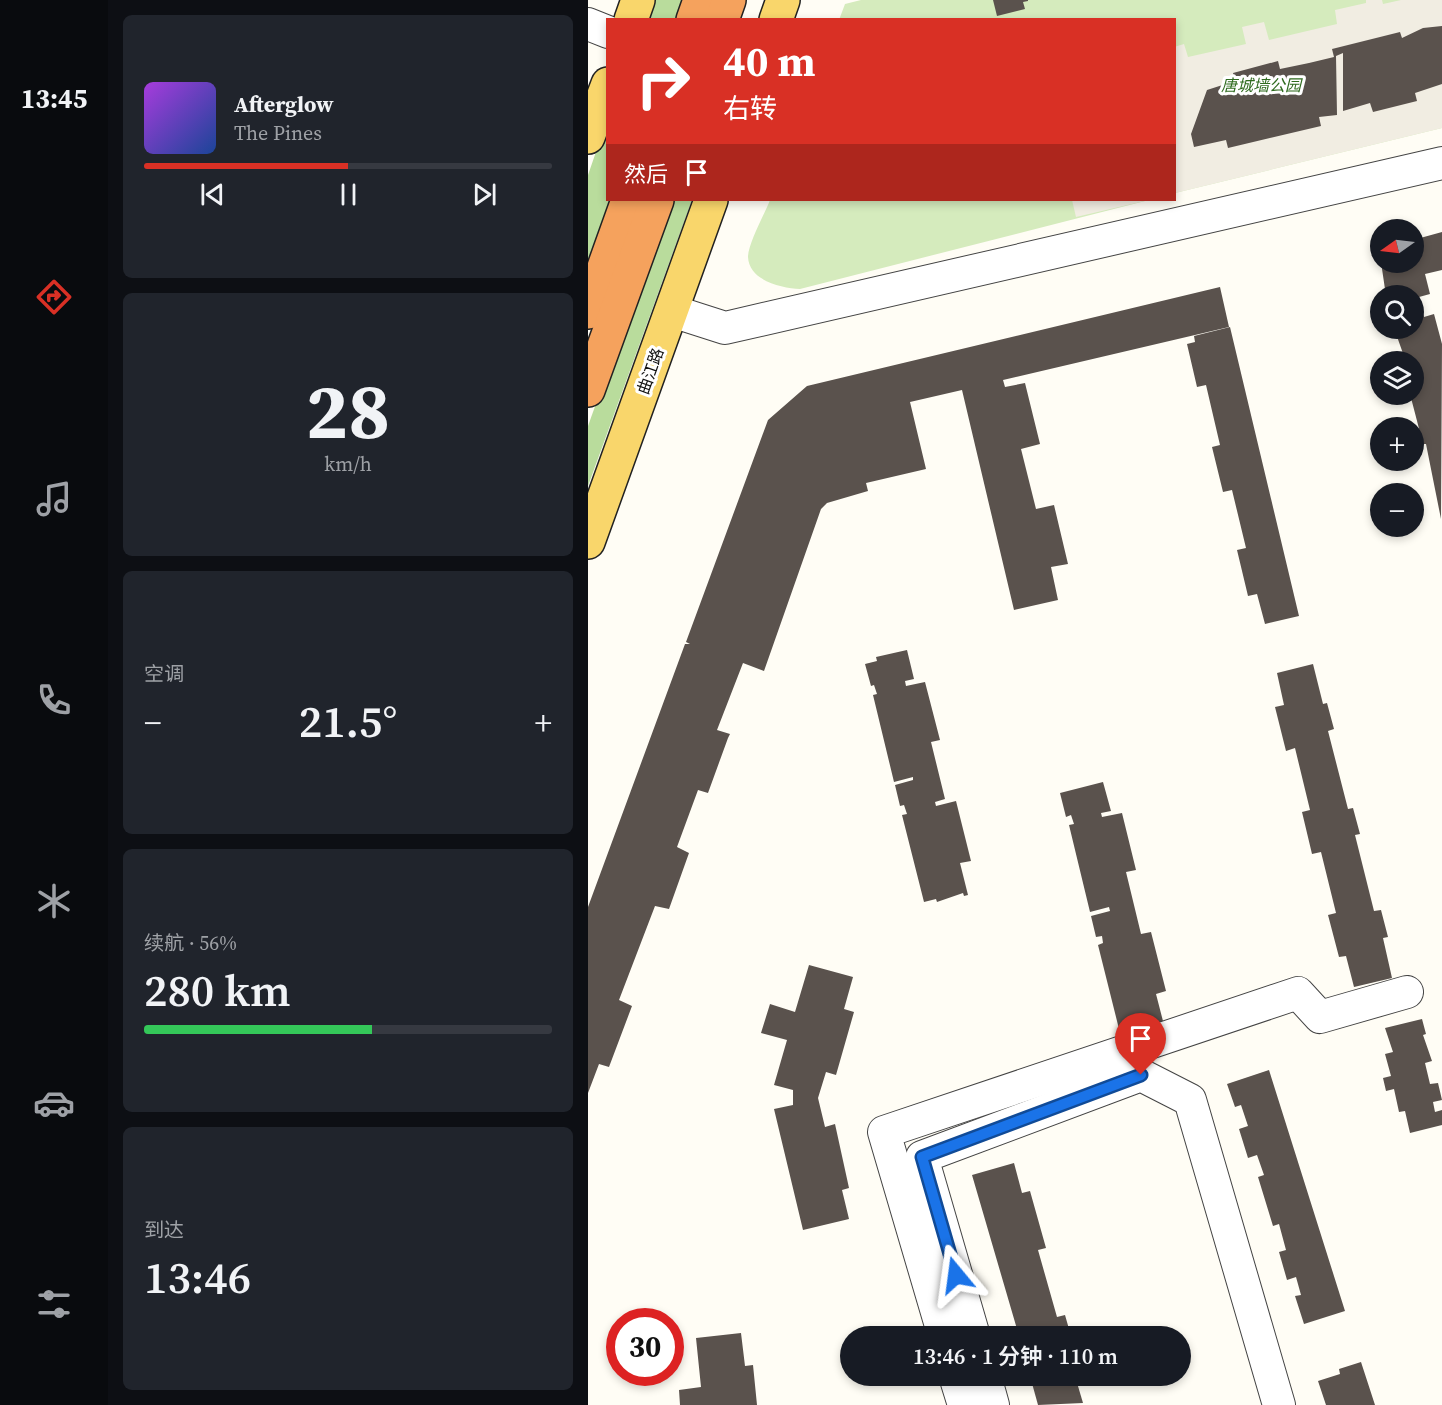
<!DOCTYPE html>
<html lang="zh">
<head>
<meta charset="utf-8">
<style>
  body { margin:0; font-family:"Source Serif 4","Noto Sans SC",serif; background:#20242c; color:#f1f3f6; height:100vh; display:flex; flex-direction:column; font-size:22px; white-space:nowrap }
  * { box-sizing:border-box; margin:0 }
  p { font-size:20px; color:#9ea1a6 }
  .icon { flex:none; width:33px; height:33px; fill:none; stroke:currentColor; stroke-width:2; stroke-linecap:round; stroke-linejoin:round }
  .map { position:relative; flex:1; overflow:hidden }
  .panel { display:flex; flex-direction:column; gap:15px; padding:15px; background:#0d0f14; width:480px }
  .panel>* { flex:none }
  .guide { position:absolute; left:18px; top:18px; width:570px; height:183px; border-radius:0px; box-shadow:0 3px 9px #0003; background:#d93025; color:#fff; overflow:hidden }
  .needle { width:39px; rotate:256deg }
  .buttons { position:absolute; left:782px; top:219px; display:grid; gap:12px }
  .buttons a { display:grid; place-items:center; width:54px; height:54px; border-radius:50%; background:#171b24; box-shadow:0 3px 9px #0003; font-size:30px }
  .speed { position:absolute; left:18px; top:1308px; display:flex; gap:12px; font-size:30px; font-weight:700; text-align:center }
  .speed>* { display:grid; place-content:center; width:78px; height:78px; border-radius:50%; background:#171b24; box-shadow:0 3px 9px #0003; line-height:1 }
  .speed .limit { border:9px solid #d22; background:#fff; color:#111 }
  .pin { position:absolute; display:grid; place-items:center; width:51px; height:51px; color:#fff; margin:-62px -26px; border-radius:50% 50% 50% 0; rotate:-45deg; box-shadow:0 0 6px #0007 }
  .pin .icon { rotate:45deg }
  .me { position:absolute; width:66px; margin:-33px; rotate:344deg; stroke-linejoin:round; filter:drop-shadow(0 0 4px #0008) }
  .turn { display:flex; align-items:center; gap:21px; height:126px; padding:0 18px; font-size:27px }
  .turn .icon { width:78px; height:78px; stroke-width:2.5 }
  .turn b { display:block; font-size:42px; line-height:51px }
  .then { display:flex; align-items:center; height:57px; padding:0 18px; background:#0003; gap:12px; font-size:22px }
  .big { font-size:45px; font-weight:600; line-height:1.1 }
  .panel .widget { flex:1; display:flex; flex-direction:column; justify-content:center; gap:9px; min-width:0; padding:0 21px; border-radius:9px; background:#20242c }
  .panel .dial { align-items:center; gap:0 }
  .dial b { font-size:78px; line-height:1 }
  .song { display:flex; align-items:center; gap:18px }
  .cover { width:72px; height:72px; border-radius:9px; background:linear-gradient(135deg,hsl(280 70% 55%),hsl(220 70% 35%)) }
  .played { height:6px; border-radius:3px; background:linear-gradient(90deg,#d93025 50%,#363941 50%) }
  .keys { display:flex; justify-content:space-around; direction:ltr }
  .heat { display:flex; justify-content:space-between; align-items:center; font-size:33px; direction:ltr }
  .charge { height:9px; border-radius:4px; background:linear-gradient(90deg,#34c759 56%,#363941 0) }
  .trip { position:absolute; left:252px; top:1326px; width:351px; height:60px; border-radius:30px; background:#171b24; box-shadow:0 3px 9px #0003; font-weight:600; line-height:60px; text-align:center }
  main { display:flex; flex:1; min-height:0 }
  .tab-bar { display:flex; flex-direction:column; width:108px; justify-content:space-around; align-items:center; background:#090b0e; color:#9ea1a6 }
  .tab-bar .icon { width:42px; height:42px }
  .tab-bar .on { color:#d93025 }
  .tab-bar b { font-size:27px; color:#f1f3f6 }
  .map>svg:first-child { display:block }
</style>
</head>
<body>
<main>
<nav class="tab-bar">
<b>13:45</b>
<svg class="icon on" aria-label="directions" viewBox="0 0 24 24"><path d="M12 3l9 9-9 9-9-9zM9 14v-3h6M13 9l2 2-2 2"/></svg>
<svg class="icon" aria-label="music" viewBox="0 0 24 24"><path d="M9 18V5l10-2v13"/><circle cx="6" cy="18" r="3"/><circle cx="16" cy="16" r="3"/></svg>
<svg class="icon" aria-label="phone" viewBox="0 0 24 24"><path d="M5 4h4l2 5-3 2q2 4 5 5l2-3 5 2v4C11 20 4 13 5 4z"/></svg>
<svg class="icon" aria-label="climate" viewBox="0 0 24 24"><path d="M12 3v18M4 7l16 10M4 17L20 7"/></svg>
<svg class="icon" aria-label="car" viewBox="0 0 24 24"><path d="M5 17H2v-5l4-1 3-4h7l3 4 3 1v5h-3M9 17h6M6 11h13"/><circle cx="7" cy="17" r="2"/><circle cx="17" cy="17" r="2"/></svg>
<svg class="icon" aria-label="filters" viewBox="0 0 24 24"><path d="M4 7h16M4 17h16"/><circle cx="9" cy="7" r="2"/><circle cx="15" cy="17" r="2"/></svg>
</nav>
<section class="panel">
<div class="widget">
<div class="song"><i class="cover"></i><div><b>Afterglow</b><p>The Pines</p></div></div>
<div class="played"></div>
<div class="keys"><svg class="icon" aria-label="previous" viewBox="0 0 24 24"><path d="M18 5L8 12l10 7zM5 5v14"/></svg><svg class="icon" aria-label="pause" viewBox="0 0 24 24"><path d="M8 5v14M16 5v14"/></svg><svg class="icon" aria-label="next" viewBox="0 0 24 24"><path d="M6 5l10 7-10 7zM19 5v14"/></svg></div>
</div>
<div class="widget dial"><b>28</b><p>km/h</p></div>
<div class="widget"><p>空调</p>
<div class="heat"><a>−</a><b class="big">21.5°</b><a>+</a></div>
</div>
<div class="widget"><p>续航 · 56%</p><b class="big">280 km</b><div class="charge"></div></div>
<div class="widget"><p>到达</p><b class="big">13:46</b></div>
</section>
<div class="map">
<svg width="854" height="1405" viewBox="0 0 854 1405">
  <rect width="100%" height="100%" fill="#fffdf5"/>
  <g fill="#d5ebbd">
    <path d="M273 0H854V128L587 193 586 20H251L257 4Z"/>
    <path d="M182 200H561L212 289C194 288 161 281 160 257 160 244 177 213 182 200Z"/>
  </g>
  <g fill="#b9dc9c">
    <path d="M63 0H94L87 19 56 20Z"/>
    <path d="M19 120 20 200H22L0 260V175Z"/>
    <path d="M81 200H104L0 486V426Z"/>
  </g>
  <g fill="#f1ede2">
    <path d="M778 0H794L795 4 813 0H854V128L587 193 586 47 596 44 600 57 658 44 654 27 676 22 681 40 749 24 747 10 778 3Z"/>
    <path d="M484 200H561L488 217Z"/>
  </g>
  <g fill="#5a524d">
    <path d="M405 0H440V1L435 2 437 9 409 16Z"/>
    <path d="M854 26V84L827 93 829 101 785 112 782 103 755 111V53L748 56 749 115 731 117 733 126 640 148 638 140 606 147 603 134 619 90 647 81 645 73 690 61 692 69 721 63 746 57 744 49 812 32 814 38 835 28Z"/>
    <path d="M854 232V270L837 274 842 294 831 297 836 317 846 314 854 344 853 519 838 444H835L822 394H825V362H818L806 328H825V296H798L793 262H825V240Z"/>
    <path d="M632 287 641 327 415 380 417 387 437 383 452 444 433 449 448 509 466 505 480 564 463 567 470 600 426 610 374 390 322 402 338 469 278 483 280 491 239 503 233 509 176 671 155 663 129 730 142 734 140 738 120 793 110 790 89 847 101 853 81 909 67 906 31 1000 44 1006 21 1067 11 1064 0 1093V907L97 644H102L98 642 180 420 219 386Z"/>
    <path d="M642 327 711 616 677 624 669 594 660 596 649 550 658 548 644 490 635 492 624 447 632 445 618 385 609 387 599 344 607 342 606 336Z"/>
    <path d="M319 650 326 679 317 681 318 686 337 682 352 740 343 742 357 799 347 802 348 806 368 801 383 861 372 863 380 895 376 896 375 893 349 902 348 899 336 902 314 815 319 814 316 805 312 806 307 785 325 780V777L306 782 285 695 289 694 286 685 283 686 277 664 289 661 288 657Z"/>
    <path d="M725 664 735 704 739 703 746 729 740 731 760 809 765 808 772 834 767 835 786 911 793 910 800 937 795 938 804 978 766 987 758 956 751 957 740 915 748 913 733 852 724 854 714 812 722 810 707 748 698 751 687 707 696 705 689 673Z"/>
    <path d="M515 782 523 811 513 813 514 817 534 813 548 870 538 872 553 934 563 932 578 991 568 994 576 1025 545 1033 544 1030 532 1033 510 945 515 943 514 936 508 937 503 916 522 911 521 907 502 912 481 825 486 824 483 815 478 817 472 793Z"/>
    <path d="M221 965 265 977 256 1009 266 1012 248 1075 238 1072 230 1098 237 1127 247 1124 261 1188 254 1190 261 1219 215 1230 186 1109 205 1105V1090L186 1085 199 1040 173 1033 182 1004 207 1012Z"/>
    <path d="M834 1019 838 1034 835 1035 844 1061 837 1063 842 1084 850 1083 854 1100 845 1102 847 1112 854 1110V1125L822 1133 817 1111 811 1112 806 1089 798 1091 795 1078 803 1076 797 1054 805 1052 797 1028Z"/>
    <path d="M681 1070 757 1311 716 1324 707 1296 713 1295 708 1277 699 1280 691 1252 698 1250 691 1224 685 1226 670 1177 676 1175 669 1155 660 1158 651 1129 660 1126 653 1105 647 1107 639 1084Z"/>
    <path d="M426 1163 434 1193 442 1191 458 1248 450 1250 469 1317 477 1315 483 1336H431L384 1175Z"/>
    <path d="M153 1333 157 1366 165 1365 169 1405H92L91 1390 113 1387 108 1338Z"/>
    <path d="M773 1362 787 1405H738L730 1381 752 1374 751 1369Z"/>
    <path d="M442 1376H487L495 1403 450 1405Z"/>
  </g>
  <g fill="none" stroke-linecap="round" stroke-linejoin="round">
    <g stroke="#444" stroke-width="34">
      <g id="minor">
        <path d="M0 24 20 32"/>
        <path d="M84 311 137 328 854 163"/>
        <path d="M356 1336 296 1132 710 993 732 1017 819 992"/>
        <path d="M386 1336 334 1157 553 1075 602 1100 691 1405"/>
        <path d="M367 1376 376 1405"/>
        <path d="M397 1376 405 1405"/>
      </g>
    </g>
    <g stroke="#222" stroke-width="36">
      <g id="major">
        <path d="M43 20 50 0"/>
        <path d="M188 20 195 0"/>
        <path d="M0 137 20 84"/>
        <path d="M0 542 123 200"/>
      </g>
    </g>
    <g stroke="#222" stroke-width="36">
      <g id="highway">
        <path d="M105 20 112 0"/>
        <path d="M134 20 141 0"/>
        <path d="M0 312 40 200"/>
        <path d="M0 390 69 200"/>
      </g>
    </g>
    <use href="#minor" stroke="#fff" stroke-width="32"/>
    <use href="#major" stroke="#f9d66b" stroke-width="33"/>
    <use href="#highway" stroke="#f5a25d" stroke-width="33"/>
  </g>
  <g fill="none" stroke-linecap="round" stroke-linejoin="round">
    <g stroke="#114b97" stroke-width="15">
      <path id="route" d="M368 1275 334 1157 553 1075"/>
    </g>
    <use href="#route" stroke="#1a73e8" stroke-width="10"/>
  </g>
  <g text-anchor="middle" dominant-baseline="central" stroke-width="6" stroke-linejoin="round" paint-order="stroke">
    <g font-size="16" font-style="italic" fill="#2f6b1f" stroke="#fff">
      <text x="673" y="85">唐城墙公园</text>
    </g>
    <g font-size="16" fill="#111" stroke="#fff">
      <text transform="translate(62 371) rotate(-70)">曲江路</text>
    </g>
  </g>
</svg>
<div class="buttons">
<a><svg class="needle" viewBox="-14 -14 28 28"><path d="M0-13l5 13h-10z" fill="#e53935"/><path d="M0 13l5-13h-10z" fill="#9ea1a6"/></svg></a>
<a><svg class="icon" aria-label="search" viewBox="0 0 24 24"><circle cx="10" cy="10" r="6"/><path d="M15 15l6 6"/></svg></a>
<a><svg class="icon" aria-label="layers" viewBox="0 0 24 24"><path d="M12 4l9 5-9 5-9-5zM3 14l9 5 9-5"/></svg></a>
<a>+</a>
<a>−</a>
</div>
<div class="speed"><div class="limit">30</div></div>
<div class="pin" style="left:553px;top:1075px;background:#d93025"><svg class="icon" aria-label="arrive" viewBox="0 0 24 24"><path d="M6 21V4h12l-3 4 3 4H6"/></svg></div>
<svg class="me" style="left:368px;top:1275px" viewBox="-20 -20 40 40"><path d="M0-17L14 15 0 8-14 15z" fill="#1a73e8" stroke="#fff" stroke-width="4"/></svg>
<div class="trip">13:46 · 1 分钟 · 110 m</div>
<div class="guide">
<div class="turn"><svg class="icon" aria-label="right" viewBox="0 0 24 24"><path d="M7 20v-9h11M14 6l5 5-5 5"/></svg><div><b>40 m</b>右转</div></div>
<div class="then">然后<svg class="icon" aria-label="arrive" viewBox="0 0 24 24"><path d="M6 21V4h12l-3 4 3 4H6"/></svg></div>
</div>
</div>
</main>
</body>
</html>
